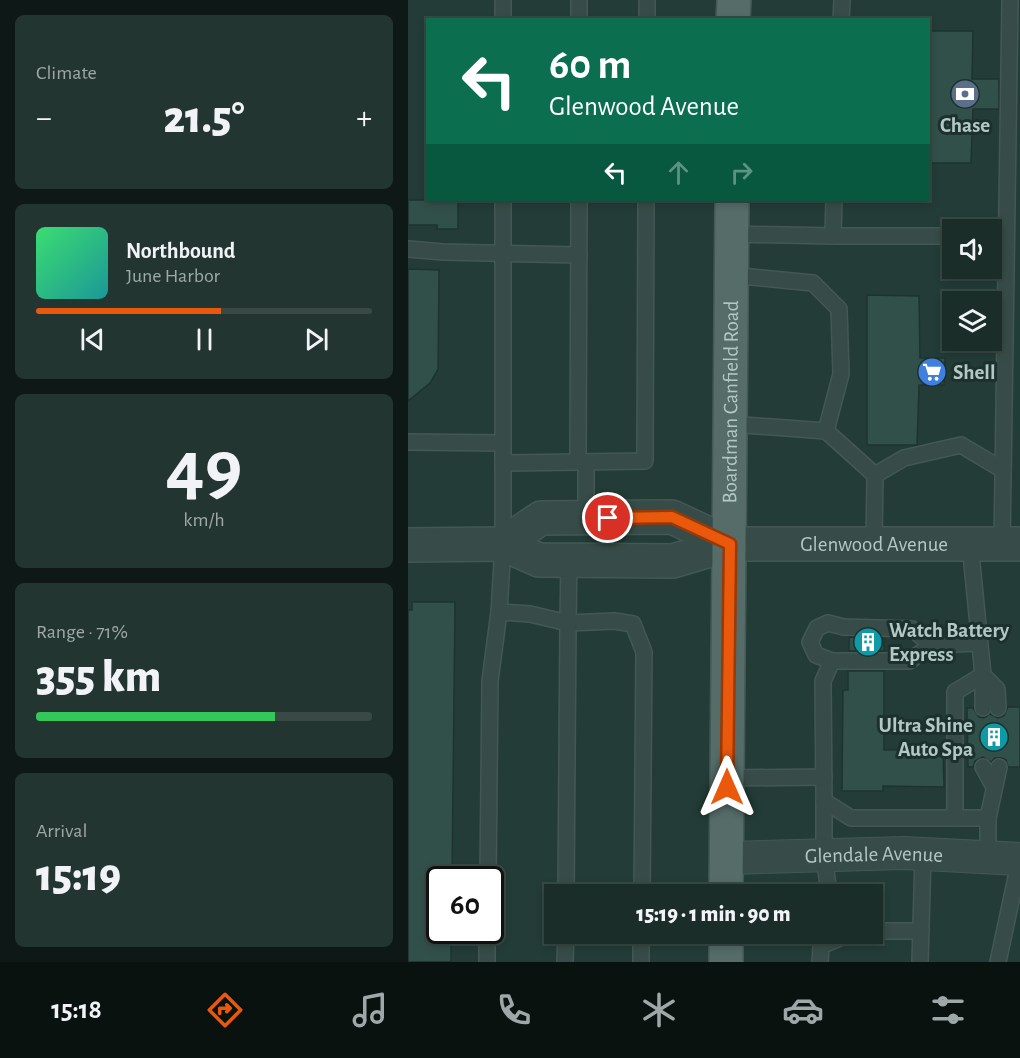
<!DOCTYPE html>
<html lang="en">
<head>
<meta charset="utf-8">
<style>
  body { margin:0; font-family:"Alegreya Sans",sans-serif; background:#233531; color:#f1f3f6; height:100vh; display:flex; flex-direction:column; font-size:22px; white-space:nowrap }
  * { box-sizing:border-box; margin:0 }
  p { font-size:20px; color:#9fa8a8 }
  .icon { flex:none; width:33px; height:33px; fill:none; stroke:currentColor; stroke-width:2; stroke-linecap:round; stroke-linejoin:round }
  .map { position:relative; flex:1; overflow:hidden }
  .details { display:flex; flex-direction:column; gap:15px; padding:15px; background:#0e1917; width:408px }
  .details>* { flex:none }
  .banner { position:absolute; left:18px; top:18px; width:504px; height:183px; border-radius:0px; box-shadow:0 3px 9px #0003,0 0 0 2px #384946; background:#0b6e4f; color:#fff; overflow:hidden }
  .fabs { position:absolute; left:534px; top:219px; display:grid; gap:12px }
  .fabs a { display:grid; place-items:center; width:60px; height:60px; border-radius:0px; background:#1a2d29; box-shadow:0 3px 9px #0003,0 0 0 2px #384946; font-size:30px }
  .speed { position:absolute; left:18px; top:866px; display:flex; gap:12px; font-size:30px; font-weight:700; text-align:center }
  .speed>* { display:grid; place-content:center; width:78px; height:78px; border-radius:50%; background:#1a2d29; box-shadow:0 3px 9px #0003,0 0 0 2px #384946; line-height:1 }
  .speed .limit { border:3px solid #111; border-radius:9px; background:#fff; color:#111 }
  .pin { position:absolute; display:grid; place-items:center; width:51px; height:51px; color:#fff; margin:-26px; border:3px solid #fff; border-radius:50%; box-shadow:0 2px 6px #0007 }
  .me { position:absolute; width:66px; margin:-33px; rotate:0deg; stroke-linejoin:round; filter:drop-shadow(0 0 4px #0008) }
  .turn { display:flex; align-items:center; gap:21px; height:126px; padding:0 24px; font-size:27px }
  .turn .icon { width:78px; height:78px; stroke-width:2.5 }
  .turn b { display:block; font-size:42px; line-height:51px }
  .lanes { display:flex; align-items:center; height:57px; padding:0 24px; background:#0003; justify-content:center; gap:30px; direction:ltr }
  .lanes .off { opacity:.35 }
  .big { font-size:45px; font-weight:800; line-height:1.1 }
  .details .tile { flex:1; display:flex; flex-direction:column; justify-content:center; gap:9px; min-width:0; padding:0 21px; border-radius:9px; background:#233531 }
  .details .dial { align-items:center; gap:0 }
  .dial b { font-size:78px; line-height:1 }
  .song { display:flex; align-items:center; gap:18px }
  .cover { width:72px; height:72px; border-radius:9px; background:linear-gradient(135deg,hsl(140 70% 55%),hsl(180 70% 35%)) }
  .played { height:6px; border-radius:3px; background:linear-gradient(90deg,#ea580c 55%,#384946 55%) }
  .keys { display:flex; justify-content:space-around; direction:ltr }
  .heat { display:flex; justify-content:space-between; align-items:center; font-size:33px; direction:ltr }
  .charge { height:9px; border-radius:4px; background:linear-gradient(90deg,#34c759 71%,#384946 0) }
  .trip { position:absolute; left:136px; top:884px; width:339px; height:60px; border-radius:0px; background:#1a2d29; box-shadow:0 3px 9px #0003,0 0 0 2px #384946; font-weight:800; line-height:60px; text-align:center }
  .dock { display:flex; height:96px; justify-content:space-around; align-items:center; background:#0a1210; color:#9fa8a8 }
  .dock .icon { width:42px; height:42px }
  .dock .selected { color:#ea580c }
  .dock b { font-size:27px; color:#f1f3f6 }
  main { display:flex; flex:1; min-height:0 }
  .map>svg:first-child { display:block }
</style>
</head>
<body>
<main>
<section class="details">
<div class="tile"><p>Climate</p>
<div class="heat"><a>−</a><b class="big">21.5°</b><a>+</a></div>
</div>
<div class="tile">
<div class="song"><i class="cover"></i><div><b>Northbound</b><p>June Harbor</p></div></div>
<div class="played"></div>
<div class="keys"><svg class="icon" aria-label="previous" viewBox="0 0 24 24"><path d="M18 5L8 12l10 7zM5 5v14"/></svg><svg class="icon" aria-label="pause" viewBox="0 0 24 24"><path d="M8 5v14M16 5v14"/></svg><svg class="icon" aria-label="next" viewBox="0 0 24 24"><path d="M6 5l10 7-10 7zM19 5v14"/></svg></div>
</div>
<div class="tile dial"><b>49</b><p>km/h</p></div>
<div class="tile"><p>Range · 71%</p><b class="big">355 km</b><div class="charge"></div></div>
<div class="tile"><p>Arrival</p><b class="big">15:19</b></div>
</section>
<div class="map">
<svg width="612" height="962" viewBox="0 0 612 962">
  <rect width="100%" height="100%" fill="#233c37"/>
  <g fill="#32504a" stroke="#1e332f" stroke-width="1.5">
    <path d="M520 31H565L564 79H591V109H565L563 163H520Z"/>
    <path d="M0 200H50V229H29V225H0Z"/>
    <path d="M0 269 31 270 30 369 22 383 0 401Z"/>
    <path d="M459 295 511 296 512 358H537L536 385H511L509 445H459Z"/>
    <path d="M4 602H47L44 879H32V930H43V962H0V610H4Z"/>
    <path d="M441 637 476 638V651H441Z"/>
    <path d="M440 671H476V750L535 749 536 787 475 786V791H434L435 690H440Z"/>
    <path d="M600 707H612V767H600L598 760 594 758H587L583 762 575 757 567 761 565 767H560L559 708H565L571 717 576 718 582 714 590 718 596 716Z"/>
  </g>
  <g fill="none" stroke-linecap="round" stroke-linejoin="round">
    <g stroke="#435854" stroke-width="18">
      <g id="service">
        <path d="M95 20V0"/>
        <path d="M171 20V0"/>
        <path d="M239 20V0"/>
        <path d="M433 20 434 0"/>
        <path d="M171 200 170 462 237 461 238 200"/>
        <path d="M324 234 425 236 426 200"/>
        <path d="M425 236H544"/>
        <path d="M0 249 35 252 171 255"/>
        <path d="M323 424 418 431 433 374 431 309 405 283 323 275"/>
        <path d="M418 431 467 475"/>
        <path d="M0 442 95 443"/>
        <path d="M178 462V518"/>
        <path d="M95 463 170 462"/>
        <path d="M466 544 467 475 496 458 553 445 595 470"/>
        <path d="M594 544 602 0"/>
        <path d="M161 560 160 623 206 621 225 624 236 652 234 894"/>
        <path d="M91 612 122 614 160 623 158 894"/>
        <path d="M524 645 504 629 436 627 420 623 409 628 402 642 408 655 424 661H501L524 645 571 643"/>
        <path d="M424 661 415 681 416 801 443 818H580V857"/>
        <path d="M575 675 589 689 590 708"/>
        <path d="M575 675V708"/>
        <path d="M575 767 586 787"/>
        <path d="M319 778 416 777"/>
        <path d="M416 801V855L421 894"/>
        <path d="M547 818V692L575 675 562 544"/>
        <path d="M580 818 591 767"/>
        <path d="M80 879 82 681 91 612 95 544V200"/>
        <path d="M465 931H513"/>
        <path d="M79 962V930"/>
        <path d="M157 962 158 933"/>
        <path d="M233 962V933"/>
        <path d="M412 962 413 946 443 933"/>
        <path d="M512 962 515 854"/>
        <path d="M590 962 612 859"/>
      </g>
    </g>
    <g stroke="#435854" stroke-width="34">
      <g id="minor">
        <path id="s1" d="M319 858 496 853 612 859"/>
      </g>
    </g>
    <g stroke="#435854" stroke-width="36">
      <g id="tertiary">
        <path d="M95 544 133 518 264 517 322 544"/>
        <path id="s2" d="M0 545 95 544 131 560 265 561 322 544H612"/>
      </g>
    </g>
    <g stroke="#435854" stroke-width="36">
      <g id="primary">
        <path d="M325 20 326 0"/>
        <path id="s3" d="M318 894 324 200"/>
        <path d="M318 962V933"/>
      </g>
    </g>
    <use href="#service" stroke="#374c48" stroke-width="15"/>
    <use href="#minor" stroke="#374c48" stroke-width="32"/>
    <use href="#tertiary" stroke="#374c48" stroke-width="33"/>
    <use href="#primary" stroke="#556c68" stroke-width="33"/>
  </g>
  <g fill="none" stroke-linecap="round" stroke-linejoin="round">
    <g stroke="#983908" stroke-width="15">
      <path id="route" d="M200 518 264 517 322 544 319 787"/>
    </g>
    <use href="#route" stroke="#ea580c" stroke-width="10"/>
  </g>
  <defs>
    <g id="bank-disc" transform="scale(1.5)"><circle r="9.5" fill="#5c6f8a" stroke="#1c312d"/><path d="M-6-4H6V4H-6ZM0-2.3a2.3 2.3 0 1 0 0 4.6a2.3 2.3 0 1 0 0-4.6Z" fill="#fff"/></g>
    <g id="supermarket-disc" transform="scale(1.5)"><circle r="9.5" fill="#3f7fe0" stroke="#1c312d"/><path d="M-6-5.5h2.5l.6 2H6L4.5 2H-2.5L-4.4-4H-6ZM-1.5 3.2a1.3 1.3 0 1 0 .1 0ZM3 3.2a1.3 1.3 0 1 0 .1 0Z" fill="#fff"/></g>
    <g id="building-disc" transform="scale(1.5)"><circle r="9.5" fill="#0f9aa8" stroke="#1c312d"/><path d="M-4-6H4V6H1V3H-1V6H-4ZM-2.5-4.3h1.7v1.8h-1.7ZM.8-4.3h1.7v1.8H.8ZM-2.5-1h1.7V.8h-1.7ZM.8-1h1.7V.8H.8Z" fill="#fff"/></g>
  </defs>
  <g fill-rule="evenodd">
    <use href="#bank-disc" x="557" y="94"/>
    <use href="#supermarket-disc" x="524" y="372"/>
    <use href="#building-disc" x="460" y="642"/>
    <use href="#building-disc" x="586" y="737"/>
  </g>
  <g text-anchor="middle" dominant-baseline="central" stroke-width="6" stroke-linejoin="round" paint-order="stroke">
    <g font-size="21" font-weight="bold" fill="#b2c8c4" stroke="#1c312d" text-anchor="start">
      <text x="557" y="125" text-anchor="middle">Chase</text>
      <text x="545" y="372">Shell</text>
      <text x="481" y="630">Watch Battery<tspan x="481" dy="24">Express</tspan></text>
      <text x="565" y="725" text-anchor="end">Ultra Shine<tspan x="565" dy="24">Auto Spa</tspan></text>
    </g>
    <g font-size="21" fill="#b2c8c4" stroke="#1c312d">
      <text stroke="none"><textPath href="#s3" startOffset="492">Boardman Canfield Road</textPath></text>
      <text stroke="none"><textPath href="#s2" startOffset="472">Glenwood Avenue</textPath></text>
      <text stroke="none"><textPath href="#s1" startOffset="147">Glendale Avenue</textPath></text>
    </g>
  </g>
</svg>
<div class="fabs">
<a><svg class="icon" aria-label="sound" viewBox="0 0 24 24"><path d="M4 9h4l5-4v14l-5-4H4zM17 9q2 3 0 6"/></svg></a>
<a><svg class="icon" aria-label="layers" viewBox="0 0 24 24"><path d="M12 4l9 5-9 5-9-5zM3 14l9 5 9-5"/></svg></a>
</div>
<div class="speed"><div class="limit">60</div></div>
<div class="pin" style="left:200px;top:518px;background:#d93025"><svg class="icon" aria-label="arrive" viewBox="0 0 24 24"><path d="M6 21V4h12l-3 4 3 4H6"/></svg></div>
<svg class="me" style="left:319px;top:787px" viewBox="-20 -20 40 40"><path d="M0-17L14 15 0 8-14 15z" fill="#ea580c" stroke="#fff" stroke-width="4"/></svg>
<div class="trip">15:19 · 1 min · 90 m</div>
<div class="banner">
<div class="turn"><svg class="icon" aria-label="left" viewBox="0 0 24 24"><path d="M17 20v-9H6M10 6l-5 5 5 5"/></svg><div><b>60 m</b>Glenwood Avenue</div></div>
<div class="lanes"><svg class="icon" aria-label="left" viewBox="0 0 24 24"><path d="M17 20v-9H6M10 6l-5 5 5 5"/></svg><svg class="icon off" aria-label="ahead" viewBox="0 0 24 24"><path d="M12 20V5M6 11l6-6 6 6"/></svg><svg class="icon off" aria-label="right" viewBox="0 0 24 24"><path d="M7 20v-9h11M14 6l5 5-5 5"/></svg></div>
</div>
</div>
</main>
<nav class="dock">
<b>15:18</b>
<svg class="icon selected" aria-label="directions" viewBox="0 0 24 24"><path d="M12 3l9 9-9 9-9-9zM9 14v-3h6M13 9l2 2-2 2"/></svg>
<svg class="icon" aria-label="music" viewBox="0 0 24 24"><path d="M9 18V5l10-2v13"/><circle cx="6" cy="18" r="3"/><circle cx="16" cy="16" r="3"/></svg>
<svg class="icon" aria-label="phone" viewBox="0 0 24 24"><path d="M5 4h4l2 5-3 2q2 4 5 5l2-3 5 2v4C11 20 4 13 5 4z"/></svg>
<svg class="icon" aria-label="climate" viewBox="0 0 24 24"><path d="M12 3v18M4 7l16 10M4 17L20 7"/></svg>
<svg class="icon" aria-label="car" viewBox="0 0 24 24"><path d="M5 17H2v-5l4-1 3-4h7l3 4 3 1v5h-3M9 17h6M6 11h13"/><circle cx="7" cy="17" r="2"/><circle cx="17" cy="17" r="2"/></svg>
<svg class="icon" aria-label="filters" viewBox="0 0 24 24"><path d="M4 7h16M4 17h16"/><circle cx="9" cy="7" r="2"/><circle cx="15" cy="17" r="2"/></svg>
</nav>
</body>
</html>
